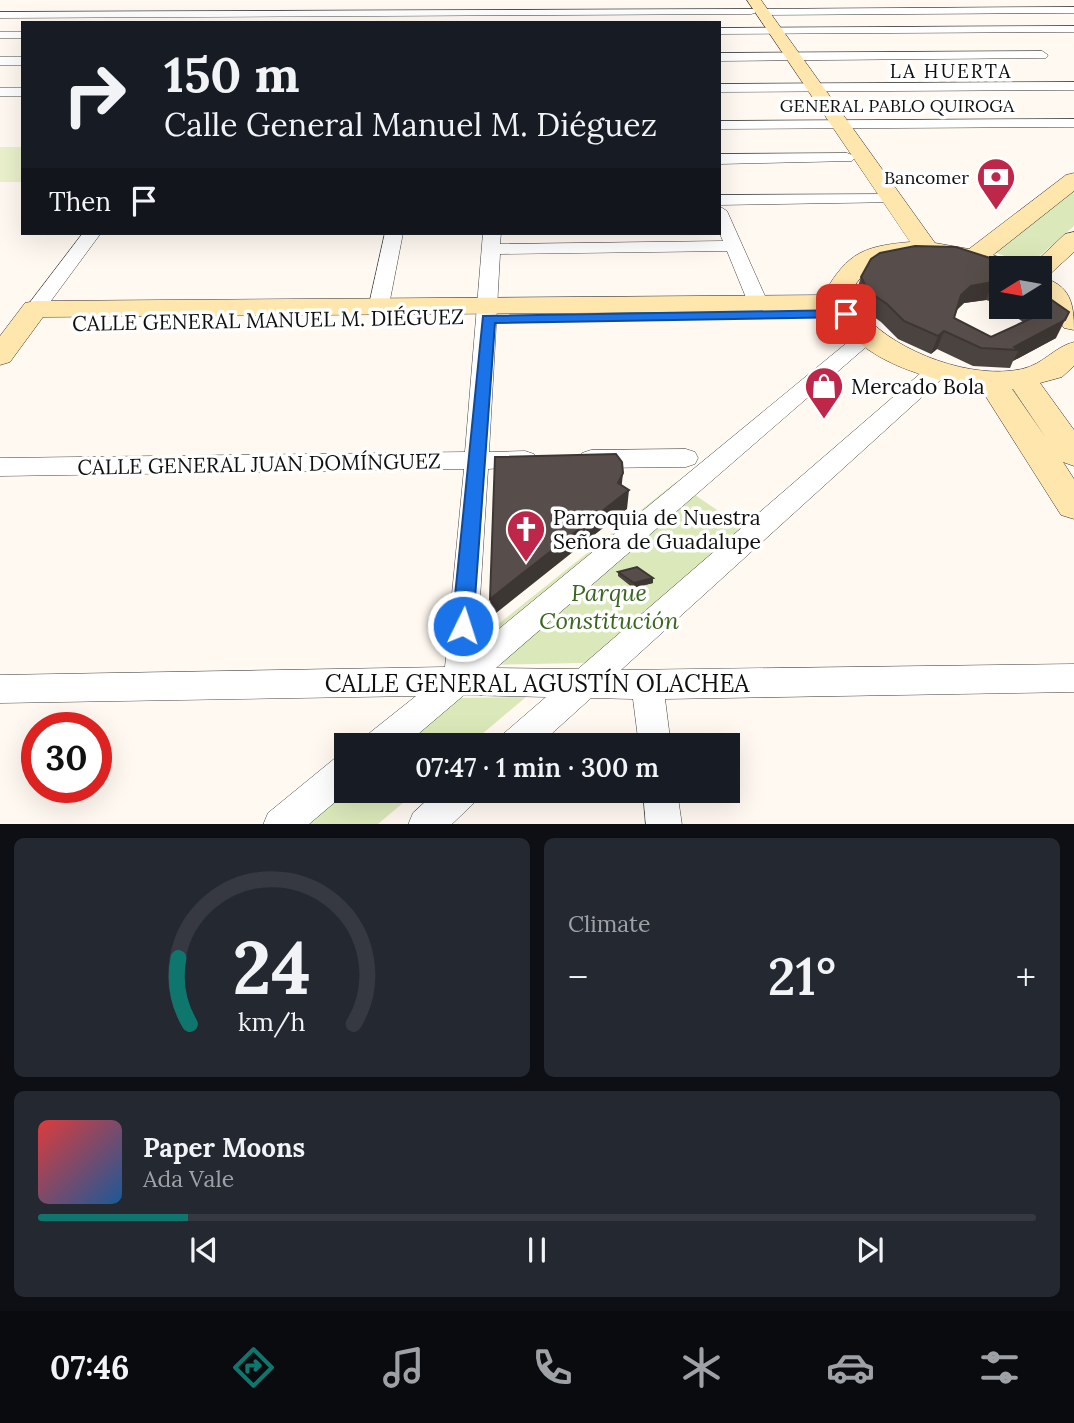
<!DOCTYPE html>
<html lang="en">
<head>
<meta charset="utf-8">
<style>
  body { margin:0; font-family:Lora,serif; background:#242831; color:#f1f3f6; height:100vh; display:flex; flex-direction:column; font-size:26px; white-space:nowrap }
  * { box-sizing:border-box; margin:0 }
  p { font-size:23px; color:#9ea1a6 }
  .icon { flex:none; width:38px; height:38px; fill:none; stroke:currentColor; stroke-width:2; stroke-linecap:round; stroke-linejoin:round }
  .map { position:relative; height:824px; overflow:hidden }
  .panel { display:flex; flex-direction:column; gap:14px; padding:14px; background:#0d0f14; flex:1 }
  .panel>* { flex:none }
  .guide { position:absolute; left:21px; top:21px; width:700px; height:214px; border-radius:0px; box-shadow:0 7px 28px #0002; background:#171b24; color:#f1f3f6; overflow:hidden }
  .needle { width:46px; rotate:259deg }
  .fabs { position:absolute; left:989px; top:256px; display:grid; gap:14px }
  .fabs a { display:grid; place-items:center; width:63px; height:63px; border-radius:0px; background:#171b24; box-shadow:0 7px 28px #0002; font-size:35px }
  .speed { position:absolute; left:21px; top:712px; display:flex; gap:14px; font-size:35px; font-weight:700; text-align:center }
  .speed>* { display:grid; place-content:center; width:91px; height:91px; border-radius:50%; background:#171b24; box-shadow:0 7px 28px #0002; line-height:1 }
  .speed .limit { border:10px solid #d22; background:#fff; color:#111 }
  .pin { position:absolute; display:grid; place-items:center; width:60px; height:60px; color:#fff; margin:-30px; border-radius:14px; box-shadow:0 4px 10px #0006 }
  .me { position:absolute; width:77px; margin:-38px; rotate:4deg; stroke-linejoin:round; filter:drop-shadow(0 0 5px #0008) }
  .turn { display:flex; align-items:center; gap:24px; height:147px; padding:0 28px; font-size:32px }
  .turn .icon { width:91px; height:91px; stroke-width:2.5 }
  .turn b { display:block; font-size:49px; line-height:60px }
  .then { display:flex; align-items:center; height:66px; padding:0 28px; background:#0003; gap:14px; font-size:26px }
  .big { font-size:52px; font-weight:600; line-height:1.1 }
  .panel .widget { flex:1; display:flex; flex-direction:column; justify-content:center; gap:10px; min-width:0; padding:0 24px; border-radius:10px; background:#242831 }
  .panel .dial { align-items:center; gap:0 }
  .dial svg { height:182px; overflow:visible; fill:none; stroke:#363941; stroke-width:7; stroke-linecap:round; text-anchor:middle }
  .dial text { fill:#f1f3f6; stroke:none }
  .song { display:flex; align-items:center; gap:21px }
  .cover { width:84px; height:84px; border-radius:10px; background:linear-gradient(135deg,hsl(0 70% 55%),hsl(210 70% 35%)) }
  .played { height:7px; border-radius:4px; background:linear-gradient(90deg,#0f766e 15%,#363941 15%) }
  .keys { display:flex; justify-content:space-around; direction:ltr }
  .heat { display:flex; justify-content:space-between; align-items:center; font-size:38px; direction:ltr }
  .panel .tiles { flex:1; display:grid; gap:14px; grid-template-columns:1fr 1fr }
  .widget:last-child { grid-column:span 2 }
  .trip { position:absolute; left:334px; top:733px; width:406px; height:70px; border-radius:0px; background:#171b24; box-shadow:0 7px 28px #0002; font-weight:600; line-height:70px; text-align:center }
  .tabs { display:flex; height:112px; justify-content:space-around; align-items:center; background:#090b0e; color:#9ea1a6 }
  .tabs .icon { width:49px; height:49px }
  .tabs .selected { color:#0f766e }
  .tabs b { font-size:32px; color:#f1f3f6 }
  .map>svg:first-child { display:block }
</style>
</head>
<body>
<div class="map">
<svg width="1074" height="825" viewBox="0 0 1074 825">
  <rect width="100%" height="100%" fill="#fff9f1"/>
  <g fill="#dbe9ba">
    <path d="M1074 187V226L1029 265 994 252Z"/>
    <path d="M676 482 761 540 629 662 481 665 482 637Z"/>
    <path d="M526 697 469 745 402 746 459 698Z"/>
    <path d="M346 791H417L378 824 306 825Z"/>
  </g>
  <rect fill="#eaf1cc" x="0" y="147" width="23" height="35"/>
  <g fill="none" stroke-linecap="round" stroke-linejoin="round">
    <g stroke="#424242" stroke-width="1">
      <g id="street">
        <path d="M1074 7V13L762 15 757 12 762 9Z"/>
        <path d="M755 9V13L751 14 0 18V12Z"/>
        <path d="M1074 26V32L719 34V28Z"/>
        <rect x="0" y="32" width="23" height="6"/>
        <path d="M1042 51 1048 55 1046 58 719 61V53Z"/>
        <rect x="0" y="57" width="23" height="8"/>
        <path d="M1074 82V90L719 92V84Z"/>
        <rect x="0" y="88" width="23" height="8"/>
        <path d="M1074 119V127L719 129V121Z"/>
        <path d="M847 153 852 155 855 158 852 161 719 164V154Z"/>
        <path d="M893 194 899 196 901 199 899 202 719 205V195Z"/>
        <path d="M719 206 727 211 769 305 766 309H752L749 305 727 251 500 254 489 452 525 451 534 454 537 460 534 466 488 469 477 647 860 332H874L877 336 874 340 496 668 578 669 929 366H945L948 371 945 376 621 670 1074 664V692L665 699 671 746H639L633 699 591 698 538 746H498L502 735 546 697 464 695 404 746H363L367 735 416 696 0 703V675L445 667 464 469 0 476V458L465 452 483 233H501L500 244 723 241 719 232Z"/>
        <path d="M83 233H101L42 313H28L25 309Z"/>
        <path d="M385 233H403L389 305 379 311 369 305Z"/>
        <path d="M686 449 695 452 698 458 695 464 686 467 591 468 582 465 579 459 582 453 591 450Z"/>
        <path d="M346 754 348 791 308 825H263L268 813 334 759Z"/>
        <path d="M437 791H479L474 803 451 825H408L413 813Z"/>
        <path d="M643 791H677L682 825H646Z"/>
      </g>
    </g>
    <g stroke="#313131" stroke-width="1">
      <g id="secondary">
        <path d="M747 0H761L935 243 969 249 1066 175 1074 173V191L993 255 1015 263 1019 268H1001V274C952 261 882 234 851 292 855 300 859 309 864 315 898 353 973 380 1022 369 1044 364 1054 347 1074 342V366L1062 377 1040 383 1074 430V466L1063 462 1074 479V519L1061 515 981 389C930 379 859 363 834 311L43 317 10 362 0 365V336L25 303 35 301 826 295 825 292C848 252 865 246 910 242ZM1012 389H1013L1046 438Z"/>
        <path d="M1074 232V252L1049 275 1041 277C1071 285 1074 304 1074 330L1064 328 1047 303 1040 297V268H1029L1065 234Z"/>
      </g>
    </g>
    <use href="#street" fill="#fff" fill-rule="evenodd"/>
    <use href="#secondary" fill="#fee6ad" fill-rule="evenodd"/>
  </g>
  <g fill="#4b4340" fill-rule="evenodd">
    <path d="M1001 268V306H1040L1056 338 1013 361 1010 368 973 366 937 349 931 354 898 339 881 322 863 309 855 295 861 277ZM986 300 996 303 1023 322 991 337 954 318 957 310 964 303Z"/>
    <path d="M618 572 653 578V583L633 588 618 576Z"/>
  </g>
  <g fill="#3d3734">
    <path d="M993 282 986 300 964 303 954 312 961 295 971 286Z"/>
    <path d="M1065 320 1056 338 1013 361 1019 350 1014 347Z"/>
    <path d="M944 331 937 349 931 354 938 336Z"/>
    <path d="M623 473 621 492 629 490 627 509 491 617 490 599 618 483Z"/>
    <path d="M653 578V583L633 588 634 583Z"/>
  </g>
  <g fill="#574e4b" stroke="#3d3734" stroke-width="2">
    <path d="M915 246 956 247 990 258 1005 268H1001V284L993 282 971 286 961 295 954 318 991 337 1043 313 1033 306H1040V292L1069 312 1065 320 1014 347 1019 350 981 348 944 331 938 336 904 321 887 304 869 292 861 277 871 259 880 253Z"/>
    <path d="M616 454 622 462 623 473 618 483 629 490 490 599 495 457Z"/>
    <path d="M637 567 653 578 634 583 618 572Z"/>
  </g>
  <path fill="#1a73e8" stroke="#114b97" stroke-width="2" d="M846 310 853 314 851 317 495 323 473 626 470 632 463 635 455 632 452 626 483 316Z"/>
  <defs>
    <g id="bank-pin" transform="scale(2.0125)"><path d="M0 17L-7.5 6A9.5 9.5 0 1 1 7.5 6Z" fill="#be274a" stroke="#fff"/><path d="M-6-4H6V4H-6ZM0-2.3a2.3 2.3 0 1 0 0 4.6a2.3 2.3 0 1 0 0-4.6Z" fill="#fff"/></g>
    <g id="shop-pin" transform="scale(2.0125)"><path d="M0 17L-7.5 6A9.5 9.5 0 1 1 7.5 6Z" fill="#be274a" stroke="#fff"/><path d="M-5-2.5h2.3a2.7 3.5 0 0 1 5.4 0H5L5.5 6h-11ZM-1.5-2.5h3a1.5 2.3 0 0 0-3 0Z" fill="#fff"/></g>
    <g id="church-pin" transform="scale(2.0125)"><path d="M0 17L-7.5 6A9.5 9.5 0 1 1 7.5 6Z" fill="#be274a" stroke="#fff"/><path d="M-1.2-6h2.4v3.5h3.3v2.4h-3.3V6h-2.4V-.1h-3.3v-2.4h3.3Z" fill="#fff"/></g>
  </defs>
  <g fill-rule="evenodd">
    <use href="#bank-pin" x="996" y="177"/>
    <use href="#shop-pin" x="824" y="386"/>
    <use href="#church-pin" x="526" y="529"/>
  </g>
  <g text-anchor="middle" dominant-baseline="central" stroke-width="7" stroke-linejoin="round" paint-order="stroke">
    <g font-size="18" fill="#0f0f0f" stroke="#fff">
      <text x="897" y="105">GENERAL PABLO QUIROGA</text>
    </g>
    <g font-size="18" fill="#0f0f0f" stroke="#fff" text-anchor="end">
      <text x="969" y="177">Bancomer</text>
    </g>
    <g font-size="19" letter-spacing="2" fill="#0f0f0f" stroke="#fff">
      <text x="951" y="71">LA HUERTA</text>
    </g>
    <g font-size="21" fill="#0f0f0f" stroke="#fff">
      <text transform="translate(268 320) rotate(-1)">CALLE GENERAL MANUEL M. DIÉGUEZ</text>
      <text transform="translate(259 464) rotate(-1)">CALLE GENERAL JUAN DOMÍNGUEZ</text>
    </g>
    <g font-size="21" fill="#0f0f0f" stroke="#fff" text-anchor="start">
      <text x="851" y="386">Mercado Bola</text>
      <text x="553" y="517">Parroquia de Nuestra<tspan x="553" dy="24">Señora de Guadalupe</tspan></text>
    </g>
    <g font-size="24" font-style="italic" fill="#3b661f" stroke="#fff">
      <text x="609" y="592">Parque<tspan x="609" dy="28">Constitución</tspan></text>
    </g>
    <g font-size="24" fill="#0f0f0f" stroke="#fff">
      <text x="537" y="683">CALLE GENERAL AGUSTÍN OLACHEA</text>
    </g>
  </g>
</svg>
<div class="fabs">
<a><svg class="needle" viewBox="-14 -14 28 28"><path d="M0-13l5 13h-10z" fill="#e53935"/><path d="M0 13l5-13h-10z" fill="#9ea1a6"/></svg></a>
</div>
<div class="speed"><div class="limit">30</div></div>
<div class="pin" style="left:846px;top:314px;background:#d93025"><svg class="icon" aria-label="arrive" viewBox="0 0 24 24"><path d="M6 21V4h12l-3 4 3 4H6"/></svg></div>
<svg class="me" style="left:463px;top:626px" viewBox="-20 -20 40 40"><circle r="17" fill="#1a73e8" stroke="#fff" stroke-width="3"/><path d="M0-11L8 9 0 5-8 9z" fill="#fff"/></svg>
<div class="trip">07:47 · 1 min · 300 m</div>
<div class="guide">
<div class="turn"><svg class="icon" aria-label="right" viewBox="0 0 24 24"><path d="M7 20v-9h11M14 6l5 5-5 5"/></svg><div><b>150 m</b>Calle General Manuel M. Diéguez</div></div>
<div class="then">Then<svg class="icon" aria-label="arrive" viewBox="0 0 24 24"><path d="M6 21V4h12l-3 4 3 4H6"/></svg></div>
</div>
</div>
<section class="panel">
<div class="tiles">
<div class="widget dial"><svg viewBox="0 0 100 80">
<path d="M14 69A42 42 0 1 1 86 69"/>
<path d="M14 69A42 42 0 0 1 9 40" stroke="#0f766e"/>
<text x="50" y="56" font-size="32" font-weight="700">24</text>
<text x="50" y="72" font-size="11">km/h</text>
</svg></div>
<div class="widget"><p>Climate</p>
<div class="heat"><a>−</a><b class="big">21°</b><a>+</a></div>
</div>
<div class="widget">
<div class="song"><i class="cover"></i><div><b>Paper Moons</b><p>Ada Vale</p></div></div>
<div class="played"></div>
<div class="keys"><svg class="icon" aria-label="previous" viewBox="0 0 24 24"><path d="M18 5L8 12l10 7zM5 5v14"/></svg><svg class="icon" aria-label="pause" viewBox="0 0 24 24"><path d="M8 5v14M16 5v14"/></svg><svg class="icon" aria-label="next" viewBox="0 0 24 24"><path d="M6 5l10 7-10 7zM19 5v14"/></svg></div>
</div>
</div>
</section>
<nav class="tabs">
<b>07:46</b>
<svg class="icon selected" aria-label="directions" viewBox="0 0 24 24"><path d="M12 3l9 9-9 9-9-9zM9 14v-3h6M13 9l2 2-2 2"/></svg>
<svg class="icon" aria-label="music" viewBox="0 0 24 24"><path d="M9 18V5l10-2v13"/><circle cx="6" cy="18" r="3"/><circle cx="16" cy="16" r="3"/></svg>
<svg class="icon" aria-label="phone" viewBox="0 0 24 24"><path d="M5 4h4l2 5-3 2q2 4 5 5l2-3 5 2v4C11 20 4 13 5 4z"/></svg>
<svg class="icon" aria-label="climate" viewBox="0 0 24 24"><path d="M12 3v18M4 7l16 10M4 17L20 7"/></svg>
<svg class="icon" aria-label="car" viewBox="0 0 24 24"><path d="M5 17H2v-5l4-1 3-4h7l3 4 3 1v5h-3M9 17h6M6 11h13"/><circle cx="7" cy="17" r="2"/><circle cx="17" cy="17" r="2"/></svg>
<svg class="icon" aria-label="filters" viewBox="0 0 24 24"><path d="M4 7h16M4 17h16"/><circle cx="9" cy="7" r="2"/><circle cx="15" cy="17" r="2"/></svg>
</nav>
</body>
</html>
